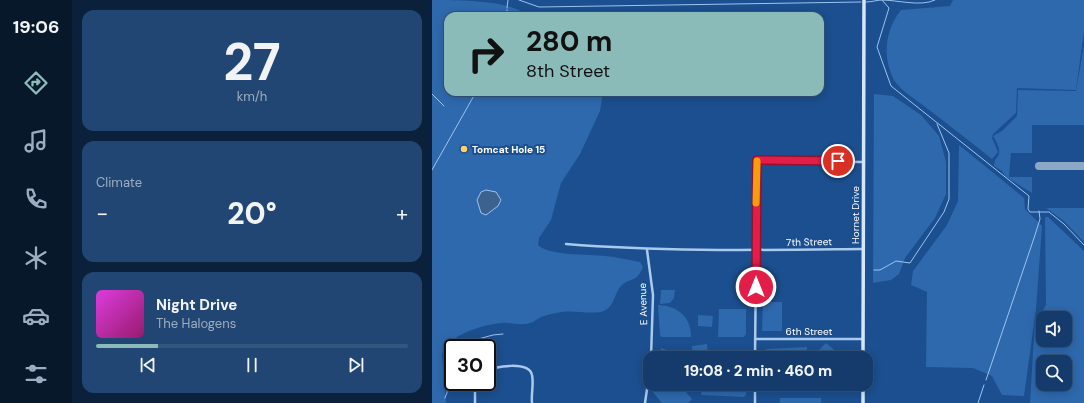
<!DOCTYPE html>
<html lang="en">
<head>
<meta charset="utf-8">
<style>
  body { margin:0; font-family:"DM Sans",sans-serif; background:#214673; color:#f1f3f6; height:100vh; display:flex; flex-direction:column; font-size:15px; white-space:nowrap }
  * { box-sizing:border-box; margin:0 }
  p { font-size:13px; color:#9dadc1 }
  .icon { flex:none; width:22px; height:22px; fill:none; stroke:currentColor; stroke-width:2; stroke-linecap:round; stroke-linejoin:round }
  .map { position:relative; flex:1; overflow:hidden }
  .sheet { display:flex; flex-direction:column; gap:10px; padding:10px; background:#0b203b; width:360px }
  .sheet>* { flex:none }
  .guide { position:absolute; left:12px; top:12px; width:380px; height:84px; border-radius:12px; box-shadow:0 2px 10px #0003,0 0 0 1px #33557e; background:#8bbbb9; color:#111; overflow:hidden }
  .tools { position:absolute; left:604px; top:311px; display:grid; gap:8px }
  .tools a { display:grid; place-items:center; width:36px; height:36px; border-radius:8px; background:#143b6b; box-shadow:0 2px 10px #0003,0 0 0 1px #33557e; font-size:20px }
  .speed { position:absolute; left:12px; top:339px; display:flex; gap:8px; font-size:20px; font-weight:700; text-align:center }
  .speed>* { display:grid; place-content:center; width:52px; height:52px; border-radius:50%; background:#143b6b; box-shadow:0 2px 10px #0003,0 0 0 1px #33557e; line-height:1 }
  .speed .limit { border:2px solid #111; border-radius:6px; background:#fff; color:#111 }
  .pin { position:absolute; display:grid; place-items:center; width:34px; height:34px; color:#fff; margin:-17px; border:2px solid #fff; border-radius:50%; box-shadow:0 1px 4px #0007 }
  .me { position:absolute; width:44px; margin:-22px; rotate:0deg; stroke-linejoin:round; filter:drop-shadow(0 0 3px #0008) }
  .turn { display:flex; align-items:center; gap:14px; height:84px; padding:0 16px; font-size:18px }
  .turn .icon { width:52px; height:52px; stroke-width:2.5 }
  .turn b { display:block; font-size:28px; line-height:34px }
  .big { font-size:30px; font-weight:800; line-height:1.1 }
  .sheet .tile { flex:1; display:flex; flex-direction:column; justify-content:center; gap:6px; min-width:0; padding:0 14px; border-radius:12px; background:#214673 }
  .sheet .dial { align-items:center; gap:0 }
  .dial b { font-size:52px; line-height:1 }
  .song { display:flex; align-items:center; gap:12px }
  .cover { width:48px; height:48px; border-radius:6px; background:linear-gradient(135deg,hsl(300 70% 55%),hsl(320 70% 35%)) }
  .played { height:4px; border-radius:2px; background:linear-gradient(90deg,#8bbbb9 20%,#33557e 20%) }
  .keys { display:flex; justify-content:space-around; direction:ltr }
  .heat { display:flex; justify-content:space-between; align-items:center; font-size:22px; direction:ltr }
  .trip { position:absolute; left:211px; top:351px; width:230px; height:40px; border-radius:12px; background:#143b6b; box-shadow:0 2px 10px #0003,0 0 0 1px #33557e; font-weight:800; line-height:40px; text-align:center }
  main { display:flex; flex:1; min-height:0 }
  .dock { display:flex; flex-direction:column; width:72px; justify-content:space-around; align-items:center; background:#08182b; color:#9dadc1 }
  .dock .icon { width:28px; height:28px }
  .dock .current { color:#8bbbb9 }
  .dock b { font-size:18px; color:#f1f3f6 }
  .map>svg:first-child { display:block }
</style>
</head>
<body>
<main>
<nav class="dock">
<b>19:06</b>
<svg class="icon current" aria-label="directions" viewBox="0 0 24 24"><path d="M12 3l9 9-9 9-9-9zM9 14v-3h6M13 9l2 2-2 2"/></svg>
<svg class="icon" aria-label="music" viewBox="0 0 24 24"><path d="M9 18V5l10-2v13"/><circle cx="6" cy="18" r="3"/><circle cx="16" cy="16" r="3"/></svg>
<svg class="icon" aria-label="phone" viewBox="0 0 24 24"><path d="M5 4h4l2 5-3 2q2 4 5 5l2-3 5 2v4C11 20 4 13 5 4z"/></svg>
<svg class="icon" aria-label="climate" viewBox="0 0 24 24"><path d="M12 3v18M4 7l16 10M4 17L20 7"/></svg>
<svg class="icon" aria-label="car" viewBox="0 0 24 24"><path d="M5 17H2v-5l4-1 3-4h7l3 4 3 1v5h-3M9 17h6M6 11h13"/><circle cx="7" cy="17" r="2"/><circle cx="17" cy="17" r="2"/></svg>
<svg class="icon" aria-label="filters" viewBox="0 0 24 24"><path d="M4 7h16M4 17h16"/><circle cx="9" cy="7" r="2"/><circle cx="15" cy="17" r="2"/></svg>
</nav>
<section class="sheet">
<div class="tile dial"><b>27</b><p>km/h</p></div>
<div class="tile"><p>Climate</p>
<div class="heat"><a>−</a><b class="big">20°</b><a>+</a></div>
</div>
<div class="tile">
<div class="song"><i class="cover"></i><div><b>Night Drive</b><p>The Halogens</p></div></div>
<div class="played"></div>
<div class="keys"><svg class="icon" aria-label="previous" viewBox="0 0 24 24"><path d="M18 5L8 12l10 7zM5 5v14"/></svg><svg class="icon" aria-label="pause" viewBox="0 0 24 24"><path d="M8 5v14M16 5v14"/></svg><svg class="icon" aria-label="next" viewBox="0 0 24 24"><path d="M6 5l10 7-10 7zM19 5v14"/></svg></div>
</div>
</section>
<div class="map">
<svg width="652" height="403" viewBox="0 0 652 403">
  <rect width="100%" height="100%" fill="#1b4f8f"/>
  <g fill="#2e69ad" fill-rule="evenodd">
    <path d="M0 0C24 0 82 0 95 16H16V92H171L168 111 148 154 129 183 119 220 107 238 106 245C117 256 157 254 173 256 185 257 196 260 208 262L211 267C206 280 201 278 191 284 182 291 184 305 172 311 163 315 141 310 130 312 124 313 117 314 112 316 107 317 103 322 98 323 88 326 79 322 69 323 49 325 17 335 10 354L14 403H0Z"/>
    <path d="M521 0H652V31L644 90 585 88 584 113 561 134 560 138 566 152 560 159C538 141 515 124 492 106 483 99 468 90 462 80 450 57 453 30 469 10L518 6Z"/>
    <path d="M652 45V125H600V153H579L577 177H600V193L573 176 570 171 562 166 563 160C571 152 566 145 561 136L570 131 585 116 586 90 644 91Z"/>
    <path d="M442 94 461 96 489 115 507 136 514 162V194L503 218 473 258 467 274 459 280 441 283Z"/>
    <path d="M527 145 592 198 593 209 610 226 604 309 592 396 570 395 560 376 541 368 494 367 495 292 479 285 481 271 515 225 526 201Z"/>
    <path d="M614 208H652V242L632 221Z"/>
    <path d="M613 217H616L652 251V403H598L603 320 609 314 614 305ZM611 318H633V340H611ZM611 362H633V384H611Z"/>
    <path d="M229 290H243L242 298 238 303 228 304Z"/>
    <path d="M331 302H350V331H330Z"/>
    <path d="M226 305C246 306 259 317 259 337H230L228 335Z"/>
    <path d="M287 309H314V334L312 337H286Z"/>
    <path d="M266 315 281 316 280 327 266 326Z"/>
    <path d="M394 343 412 358H384V353Z"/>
    <path d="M275 344 276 358H261L260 346Z"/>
    <path d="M375 347 374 358H332V351L335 349Z"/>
    <path d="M229 348 241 352 247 358H229Z"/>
    <path d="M306 353H317L316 358H291Z"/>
    <path d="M227 384H247L260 399 256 403H230L219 390Z"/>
    <path d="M271 384H315L314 395 312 397 269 395Z"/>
    <path d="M332 384H355L342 390H332Z"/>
    <rect x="348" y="398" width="41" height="5"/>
  </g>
  <path fill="#3c6290" stroke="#9cc4f0" d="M54 190 64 192 69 200 66 206 54 215 49 213 45 200 49 192Z"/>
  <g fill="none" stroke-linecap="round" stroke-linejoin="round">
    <g stroke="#9cc4f0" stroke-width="1">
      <path d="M87 0 107 7 429 2"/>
      <path d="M450 0 457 8 445 47 459 86 597 196 596 209 598 212H617L632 224 652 245"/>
      <path d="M434 2C440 2 445 0 450 0 465 0 489 7 503 0"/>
      <path d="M75 8 76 0"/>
      <path d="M75 16V10"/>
      <path d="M0 94 12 106"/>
      <path d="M0 170 44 92"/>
      <path d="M442 270H448L464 261 478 263 512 212 517 199V153L505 124"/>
      <path d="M24 348 35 342 61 335 71 334"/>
      <path d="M554 380 603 235 608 219 607 211"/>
      <path d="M13 398C20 384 14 366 21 352"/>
      <path d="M546 403 552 385"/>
    </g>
    <path stroke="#8da7c7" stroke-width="8" d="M607 166H652"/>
    <g stroke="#a9c9ee" stroke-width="2.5">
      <path d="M134 244C233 252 332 250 431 249"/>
      <path d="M215 250 221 295 219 358"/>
      <path d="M323 339H431"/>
      <path d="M323 358 325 161 432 162"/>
      <path d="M55 371C64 366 97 361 100 375 102 383 99 394 100 403"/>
      <path d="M43 403V388L45 382"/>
      <path d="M213 403 218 369"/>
      <path d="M323 403V384"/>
    </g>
    <g stroke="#d6e6fa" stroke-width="3.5">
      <path d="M431 358 432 0"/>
      <path d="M431 403V384"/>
    </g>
  </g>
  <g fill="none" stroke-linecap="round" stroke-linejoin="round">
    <g stroke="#92132f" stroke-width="10">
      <path id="route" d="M324 287 325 160 406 161"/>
    </g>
    <use href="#route" stroke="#e11d48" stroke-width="7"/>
    <path stroke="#f59e0b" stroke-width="7" d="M324 203 325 161"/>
  </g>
  <circle fill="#ffd166" stroke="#1b4f8f" stroke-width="1.5" cx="32" cy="149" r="4"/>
  <g text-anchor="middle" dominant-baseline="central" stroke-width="4" stroke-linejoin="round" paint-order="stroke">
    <g font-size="10" font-weight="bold" fill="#fff" stroke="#1b4f8f" text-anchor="start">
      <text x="40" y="149">Tomcat Hole 15</text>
    </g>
    <g font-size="10" fill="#fff" stroke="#1b4f8f">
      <text transform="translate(423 215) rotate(-90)">Hornet Drive</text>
      <text transform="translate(377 242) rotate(-1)">7th Street</text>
      <text transform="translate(211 304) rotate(-92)">E Avenue</text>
      <text x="377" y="331">6th Street</text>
    </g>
  </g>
</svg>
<div class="tools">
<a><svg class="icon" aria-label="sound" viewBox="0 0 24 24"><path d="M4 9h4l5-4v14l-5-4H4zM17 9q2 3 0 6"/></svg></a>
<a><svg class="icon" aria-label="search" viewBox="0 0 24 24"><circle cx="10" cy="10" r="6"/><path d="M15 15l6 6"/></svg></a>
</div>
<div class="speed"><div class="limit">30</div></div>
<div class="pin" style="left:406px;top:161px;background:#d93025"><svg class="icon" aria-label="arrive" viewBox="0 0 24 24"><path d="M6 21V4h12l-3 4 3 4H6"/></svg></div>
<svg class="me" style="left:324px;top:287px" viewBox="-20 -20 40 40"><circle r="17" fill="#e11d48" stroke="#fff" stroke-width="3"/><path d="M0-11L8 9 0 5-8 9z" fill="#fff"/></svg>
<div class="trip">19:08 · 2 min · 460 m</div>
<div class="guide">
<div class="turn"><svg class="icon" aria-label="right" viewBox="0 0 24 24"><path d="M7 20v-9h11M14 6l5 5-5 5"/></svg><div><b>280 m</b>8th Street</div></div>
</div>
</div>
</main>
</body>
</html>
